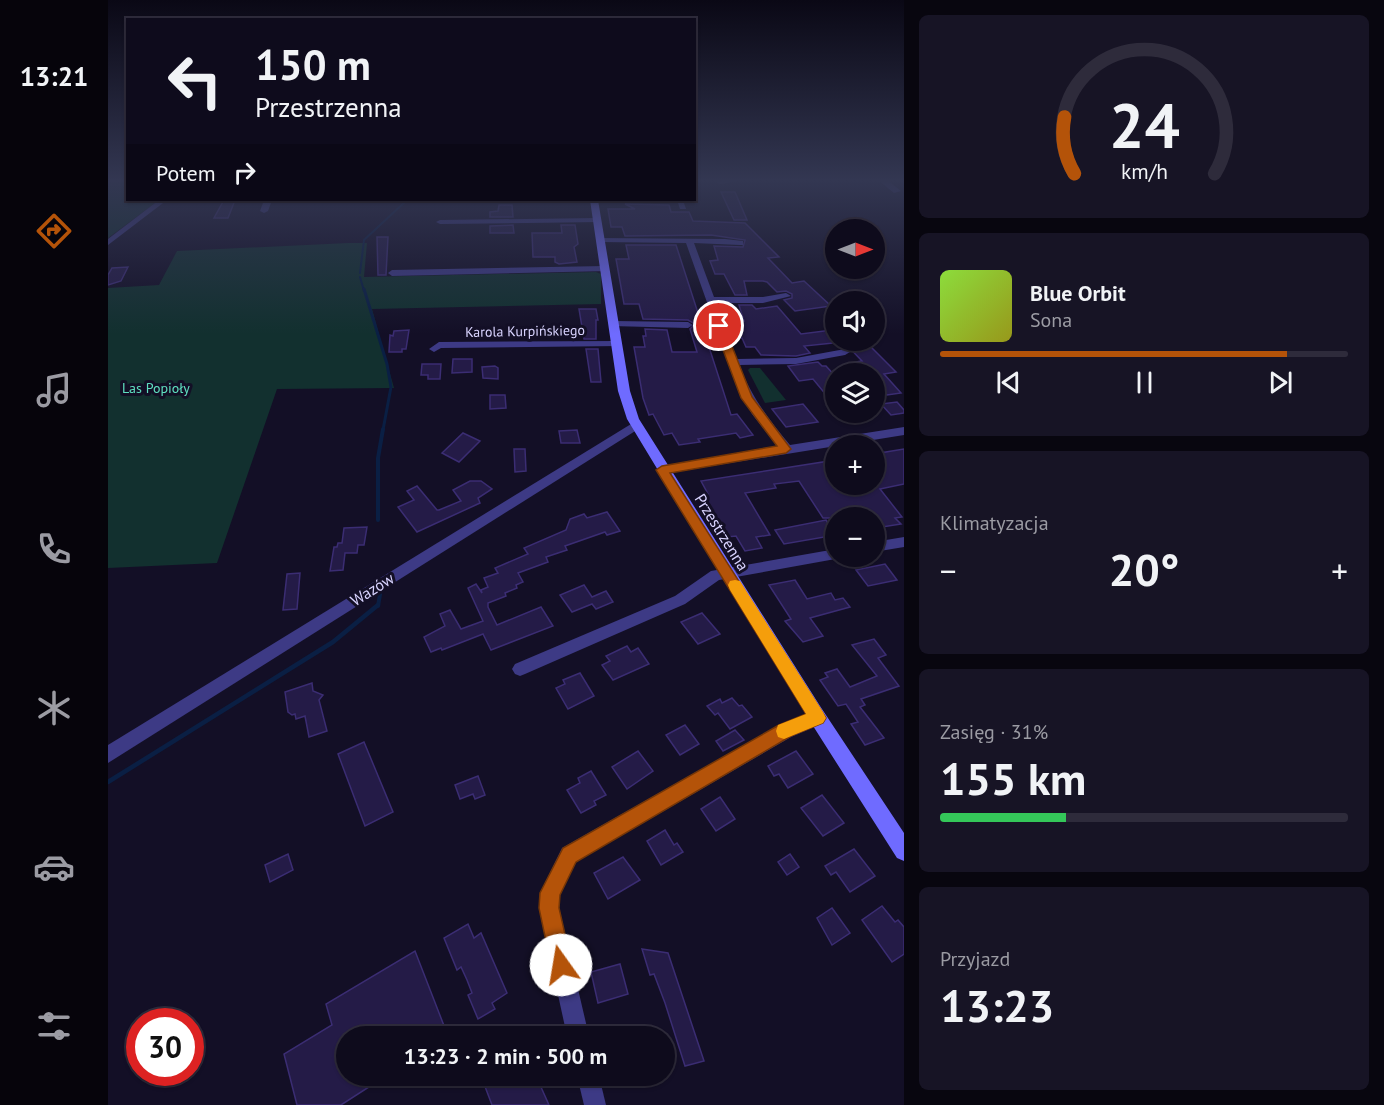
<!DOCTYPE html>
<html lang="pl">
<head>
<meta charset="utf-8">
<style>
  body { margin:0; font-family:"PT Sans",sans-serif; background:#171425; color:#f1f3f6; height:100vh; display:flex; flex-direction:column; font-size:22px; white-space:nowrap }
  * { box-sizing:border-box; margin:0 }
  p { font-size:20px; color:#9b9ba3 }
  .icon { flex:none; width:33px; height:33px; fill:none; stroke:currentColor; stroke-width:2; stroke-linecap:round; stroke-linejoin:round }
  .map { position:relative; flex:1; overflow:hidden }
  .details { display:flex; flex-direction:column; gap:15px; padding:15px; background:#08060f; width:480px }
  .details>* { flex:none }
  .top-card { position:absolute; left:18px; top:18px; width:570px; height:183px; border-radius:0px; box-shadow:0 2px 4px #0004,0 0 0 2px #2e2b3b; background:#0e0b1c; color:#f1f3f6; overflow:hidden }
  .needle { width:39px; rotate:90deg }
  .buttons { position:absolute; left:717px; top:219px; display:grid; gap:12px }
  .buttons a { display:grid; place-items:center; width:60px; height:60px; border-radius:50%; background:#0e0b1c; box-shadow:0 2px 4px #0004,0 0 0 2px #2e2b3b; font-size:30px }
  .speed { position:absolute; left:18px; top:1008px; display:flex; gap:12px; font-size:30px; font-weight:700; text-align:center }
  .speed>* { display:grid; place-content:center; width:78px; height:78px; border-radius:50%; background:#0e0b1c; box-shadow:0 2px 4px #0004,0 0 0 2px #2e2b3b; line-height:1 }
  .speed .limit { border:9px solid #d22; background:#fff; color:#111 }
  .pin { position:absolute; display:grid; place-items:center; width:51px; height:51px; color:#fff; margin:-26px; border:3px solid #fff; border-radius:50%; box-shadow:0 2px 6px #0007 }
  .me { position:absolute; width:66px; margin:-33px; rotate:347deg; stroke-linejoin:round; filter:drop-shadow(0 0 4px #0008) }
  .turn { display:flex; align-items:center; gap:21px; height:126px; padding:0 30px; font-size:27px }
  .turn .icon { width:78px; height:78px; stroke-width:2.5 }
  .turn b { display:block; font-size:42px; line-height:51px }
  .then { display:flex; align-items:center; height:57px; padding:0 30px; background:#0003; gap:12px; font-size:22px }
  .big { font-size:45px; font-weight:700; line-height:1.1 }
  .details .tile { flex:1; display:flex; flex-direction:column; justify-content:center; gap:9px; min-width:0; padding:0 21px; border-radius:9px; background:#171425 }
  .details .dial { align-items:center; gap:0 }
  .dial svg { height:156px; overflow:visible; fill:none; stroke:#2e2b3b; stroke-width:7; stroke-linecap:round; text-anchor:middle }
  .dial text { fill:#f1f3f6; stroke:none }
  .song { display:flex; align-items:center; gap:18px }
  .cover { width:72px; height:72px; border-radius:9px; background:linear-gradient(135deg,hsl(90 70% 55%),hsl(60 70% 35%)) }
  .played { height:6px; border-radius:3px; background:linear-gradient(90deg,#b45309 85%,#2e2b3b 85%) }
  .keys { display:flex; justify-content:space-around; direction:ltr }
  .heat { display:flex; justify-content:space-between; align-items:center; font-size:33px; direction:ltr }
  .charge { height:9px; border-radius:4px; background:linear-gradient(90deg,#34c759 31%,#2e2b3b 0) }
  .trip { position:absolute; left:228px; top:1026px; width:339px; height:60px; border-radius:30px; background:#0e0b1c; box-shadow:0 2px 4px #0004,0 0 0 2px #2e2b3b; font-weight:700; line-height:60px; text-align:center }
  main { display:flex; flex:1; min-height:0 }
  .tabs { display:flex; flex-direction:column; width:108px; justify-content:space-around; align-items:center; background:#06040b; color:#9b9ba3 }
  .tabs .icon { width:42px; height:42px }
  .tabs .active { color:#b45309 }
  .tabs b { font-size:27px; color:#f1f3f6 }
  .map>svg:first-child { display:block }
</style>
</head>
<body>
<main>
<nav class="tabs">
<b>13:21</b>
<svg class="icon active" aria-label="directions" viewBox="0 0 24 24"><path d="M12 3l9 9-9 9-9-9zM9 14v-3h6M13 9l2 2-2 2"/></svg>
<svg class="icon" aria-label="music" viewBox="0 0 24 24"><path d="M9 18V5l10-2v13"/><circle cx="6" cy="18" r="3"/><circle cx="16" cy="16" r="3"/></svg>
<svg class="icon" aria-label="phone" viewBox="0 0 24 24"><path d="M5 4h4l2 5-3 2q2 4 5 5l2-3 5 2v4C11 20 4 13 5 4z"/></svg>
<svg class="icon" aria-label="climate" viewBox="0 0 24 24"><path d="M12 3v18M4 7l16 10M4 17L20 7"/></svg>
<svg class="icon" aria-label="car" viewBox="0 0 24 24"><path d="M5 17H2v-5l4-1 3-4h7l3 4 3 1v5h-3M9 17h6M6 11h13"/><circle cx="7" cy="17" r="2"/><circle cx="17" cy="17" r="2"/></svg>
<svg class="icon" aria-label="filters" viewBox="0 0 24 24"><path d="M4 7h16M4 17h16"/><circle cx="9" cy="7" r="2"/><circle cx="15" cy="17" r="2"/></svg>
</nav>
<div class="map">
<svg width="796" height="1105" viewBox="0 0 796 1105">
  <rect width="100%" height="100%" fill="#130f26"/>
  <g fill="#12302f">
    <path d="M0 179H19L20 200H51L0 238Z"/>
    <path d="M240 243H259L256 277 488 272 493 274V304L264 309 286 388 169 389 109 563 0 568V288L51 285 69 251Z"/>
    <path d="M642 368H652L678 400 657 403 640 370Z"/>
  </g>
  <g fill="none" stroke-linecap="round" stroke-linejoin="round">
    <g stroke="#0a1f44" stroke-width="2">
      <path d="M252 273 256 240 299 200"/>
      <path d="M252 277 256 291"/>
    </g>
    <path stroke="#0a1f44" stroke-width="3" d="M256 289 279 364 283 387 275 430"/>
    <g stroke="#0a1f44" stroke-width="4">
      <path d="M270 520V458L275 429"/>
      <path d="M270 606 273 589"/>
    </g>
    <path stroke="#0a1f44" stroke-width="4.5" d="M0 782 225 642 270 605"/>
  </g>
  <g fill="#241b47" stroke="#3b2d73" stroke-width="1.5">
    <path d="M613 192H627L639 220H626Z"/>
    <path d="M116 200H127L120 218H106Z"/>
    <path d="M517 204 561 205 563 212H581L585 221 637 223 671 257 660 258 684 283 696 281 723 306 687 311 676 300 684 298V294L678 291 669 292 659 282 655 281H636L639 295H627L616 274H607L602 261 610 260 606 246 635 247 637 240 603 235 517 236 514 227H503L500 209H527Z"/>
    <path d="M391 205H404L405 217H382V212L390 211Z"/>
    <path d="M405 225 406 233H382V226Z"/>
    <path d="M453 225H467L470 244 466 247 469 262 451 264 447 262V257H425L424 233H454Z"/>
    <path d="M269 237H280L278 275H270Z"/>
    <path d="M518 245H568L623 415 629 414 645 435 632 438 628 433 590 439 592 442 571 445 564 433 556 435 545 414 541 415 535 398 526 347H537L535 336H538L537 329 559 330 564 352H589L582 329 587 324 580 320 535 319 531 304H516L508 259H521Z"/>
    <path d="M20 267 13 281 0 285V275L4 268Z"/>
    <path d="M631 305H644L648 309 669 306 693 334 724 330 728 334V340L735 342 696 346 702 353 688 356 653 355 647 347H638L634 338H630L623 321H636Z"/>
    <path d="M471 309H488L490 320H488V339H476Z"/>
    <path d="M301 330 298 349H294V352H281L282 335 285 336 286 331Z"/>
    <path d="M734 340H756L788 372 776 374 793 393 779 395 766 382V374H759L748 362 754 361Z"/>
    <path d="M478 349H490L493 382H483Z"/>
    <path d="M345 359H364V372L344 373Z"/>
    <path d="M710 362 714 366H718L728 377V407L705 379 691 381 680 366Z"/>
    <path d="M314 364H333L332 379H320V375H313Z"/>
    <path d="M387 366 390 368V379L375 378 374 367Z"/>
    <path d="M382 395H397L398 408 382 409Z"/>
    <path d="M789 402 796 410V413L783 415 773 404Z"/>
    <path d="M695 404 710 422 678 427 664 409Z"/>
    <path d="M469 430 472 443H453L451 431Z"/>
    <path d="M355 433 372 441 351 462 334 453Z"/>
    <path d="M406 449H417L418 471 407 472Z"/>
    <path d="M796 449V484L772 489 794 517 787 518 793 524 774 527 767 518H715L691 481 666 484 668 488 637 493 662 535 648 537 654 548 637 551 628 536 619 537 605 512 601 513 592 496 600 494 593 481 728 460V484H731L735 490 766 484V454Z"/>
    <path d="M362 481H373L384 489 370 498 372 503 309 532 290 507 306 500 299 491 309 486 329 510H331L353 501 345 490Z"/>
    <path d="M499 512 512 531 499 535 497 532 457 546 459 550 438 557 440 562 410 573 415 582 408 585 409 588 397 593 398 596 380 603V607L389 625 433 607 445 626 383 650 375 634 334 650 333 648 323 652 316 637 337 626 332 614 342 610 353 629 375 621 360 588 368 584 374 593 373 590 380 587 376 578 390 573 387 568 420 554 416 548 458 530 462 519 476 514 479 518Z"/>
    <path d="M718 520 728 535 676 544 667 530Z"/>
    <path d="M259 527 256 545H250L249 553H237L235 570 222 571 226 547H229L230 543H234L236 528Z"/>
    <path d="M777 564 789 580 760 586 748 570Z"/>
    <path d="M192 573 189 609 175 610 179 574Z"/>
    <path d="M687 580 699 599 723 593 727 600 735 598 742 607 702 618 715 636 695 642 677 621 683 619 661 585Z"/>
    <path d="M476 585 484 597 498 591 505 602 488 609 484 604 464 612 452 595Z"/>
    <path d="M594 613 612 634 590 644 573 622Z"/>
    <path d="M766 639 778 655 770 658 791 686 753 699 757 705 752 707 776 738 757 745 743 724 750 722 738 704 730 706 712 680 720 677 717 673 729 669 742 687 769 676 744 645Z"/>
    <path d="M519 646 523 652 530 648 541 664 505 680 494 665 502 661 498 656Z"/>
    <path d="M472 673 486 696 460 709 448 688 457 684 455 680Z"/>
    <path d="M204 683 205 691 215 695 211 700 219 731 201 737 197 716 188 719 187 714 184 715 180 712 177 692Z"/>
    <path d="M624 698 631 706 634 705 644 717 622 729 610 713 607 715 599 706 612 699 614 703Z"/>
    <path d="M577 725 591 744 572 755 558 735Z"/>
    <path d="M627 730 636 740 615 751 608 741Z"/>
    <path d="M256 742 285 812 257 826 230 754Z"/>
    <path d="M530 751 545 771 519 789 504 767Z"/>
    <path d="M688 751 705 774 680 788 671 774 666 776 660 766Z"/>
    <path d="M483 771 498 795 486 801 488 805 473 813 459 790 472 783 470 778Z"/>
    <path d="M370 776 377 795 367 799 365 794 352 799 347 785Z"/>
    <path d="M714 795 736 823 715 836 693 808Z"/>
    <path d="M612 797 627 819 608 831 593 809Z"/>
    <path d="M557 830 566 845 569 843 575 852 553 865 539 841Z"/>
    <path d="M746 849 767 876 742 892 728 872 723 875 717 866Z"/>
    <path d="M180 854 185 870 162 882 157 865Z"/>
    <path d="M682 854 691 867 679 875 670 862Z"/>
    <path d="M515 857 532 880 500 899 486 873Z"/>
    <path d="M774 906 787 922 790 920 796 927V954L784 962 754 920Z"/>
    <path d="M724 908 742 933 724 945 709 918Z"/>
    <path d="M360 924 366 938 373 933 399 993 384 1003 387 1009 370 1019 360 995 364 993 359 980 353 967 349 970 336 938Z"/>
    <path d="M534 949 560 953 596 1061 577 1066 557 1003 546 974 542 975Z"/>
    <path d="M307 951 340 1036H238V1076H278L233 1105H189L176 1054 224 1025 218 1004Z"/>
    <path d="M512 964 520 994 490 1003 483 972Z"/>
    <path d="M373 1076H428L441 1105H384Z"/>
  </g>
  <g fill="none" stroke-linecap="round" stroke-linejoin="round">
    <g fill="#3d3a85" fill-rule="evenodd">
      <path d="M619 179H642L612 184 608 182Z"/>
      <path d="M769 179H778L793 191 786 193Z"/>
      <path d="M51 200H59L0 245V239Z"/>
      <path d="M156 200H164L160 211 156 213 152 211Z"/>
      <path d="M569 200H575L578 209H572Z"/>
      <path d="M489 218H492V222L332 224 328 222 332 220Z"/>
      <path d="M489 238 617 239 635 241V245H632L586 243 606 297H655L678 293 683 296 655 303H608L629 359 688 358 737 349 742 352 737 355 688 364 631 365C643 396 661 420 682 445L796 427V435L554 474 550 473 548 470 550 467 554 466 670 447 644 414 629 387 578 243 492 242H489Z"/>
      <path d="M497 266 500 267V271L284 276 280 273 284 270Z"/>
      <path d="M506 321 580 322 585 325 580 328 503 326 501 324Z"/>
      <path d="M509 341 514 344 513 346 333 348 326 352 321 349 331 342Z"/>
      <path d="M528 421 534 425 532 428 0 763V745Z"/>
      <path d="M796 537V547L766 552V542Z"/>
      <path d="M728 549V556L733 558 611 580 577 604 417 674 412 676 407 674 404 669 407 664 567 596 603 571Z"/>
      <path d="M710 710 716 713 718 718 716 723 683 737 468 862 452 894 451 908 481 1036H459L431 908 432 893 454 848 671 725Z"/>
      <path d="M469 1076H491L498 1105H476Z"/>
    </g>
    <path fill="#6f6bff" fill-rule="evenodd" d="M482 200H490L522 391 531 419 712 706 796 833V861L789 858 700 718 519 419 510 391Z"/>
  </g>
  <linearGradient id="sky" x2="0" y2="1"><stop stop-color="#0a0815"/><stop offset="0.54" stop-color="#333752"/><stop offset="1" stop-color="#333752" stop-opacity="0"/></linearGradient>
  <rect width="796" height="334" fill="url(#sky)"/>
  <path fill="#b45309" stroke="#753606" stroke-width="1.5" d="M611 323 616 326 644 397 683 449 678 453 562 473 718 718 715 723 683 736 468 862 452 895 451 908 464 965 461 972 453 975 446 972 443 965 431 908 432 893 455 848 671 725 698 714 548 470 554 466 669 446 633 398 606 326Z"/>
  <path fill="#f59e0b" d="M627 580 632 581 715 712 718 718 715 723 676 739 670 737 668 731 670 725 698 714 622 590 620 585 622 581Z"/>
  <g text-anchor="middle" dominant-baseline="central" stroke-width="6" stroke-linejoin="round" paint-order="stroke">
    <g font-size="14" fill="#d9d4ff" stroke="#130f26">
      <text transform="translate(417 331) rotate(-1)">Karola Kurpińskiego</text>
    </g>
    <g font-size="14" fill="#5fe0c0" stroke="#130f26">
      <text x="48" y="388">Las Popioły</text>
    </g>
    <g font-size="16" fill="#d9d4ff" stroke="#130f26">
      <text transform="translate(614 532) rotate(58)">Przestrzenna</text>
      <text transform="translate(264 589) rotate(-32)">Wazów</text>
    </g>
  </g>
</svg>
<div class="buttons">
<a><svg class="needle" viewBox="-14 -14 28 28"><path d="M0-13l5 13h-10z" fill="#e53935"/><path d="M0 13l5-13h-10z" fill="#9b9ba3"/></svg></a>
<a><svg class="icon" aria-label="sound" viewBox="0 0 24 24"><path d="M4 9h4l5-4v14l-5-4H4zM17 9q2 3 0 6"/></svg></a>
<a><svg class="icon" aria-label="layers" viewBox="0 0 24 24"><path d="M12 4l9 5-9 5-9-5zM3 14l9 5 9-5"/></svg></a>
<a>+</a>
<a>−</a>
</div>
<div class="speed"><div class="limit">30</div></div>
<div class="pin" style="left:611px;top:326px;background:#d93025"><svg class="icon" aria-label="arrive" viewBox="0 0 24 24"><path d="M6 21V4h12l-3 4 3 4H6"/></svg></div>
<svg class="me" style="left:453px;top:965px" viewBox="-20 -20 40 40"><circle r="19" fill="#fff"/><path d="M0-13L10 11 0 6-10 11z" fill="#b45309"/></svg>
<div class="trip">13:23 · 2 min · 500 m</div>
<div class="top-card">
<div class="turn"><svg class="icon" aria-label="left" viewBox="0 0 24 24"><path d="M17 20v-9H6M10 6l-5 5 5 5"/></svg><div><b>150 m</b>Przestrzenna</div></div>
<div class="then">Potem<svg class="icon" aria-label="right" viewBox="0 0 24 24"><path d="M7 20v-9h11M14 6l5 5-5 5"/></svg></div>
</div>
</div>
<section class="details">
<div class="tile dial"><svg viewBox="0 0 100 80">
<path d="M14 69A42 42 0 1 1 86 69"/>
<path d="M14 69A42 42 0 0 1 9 40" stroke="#b45309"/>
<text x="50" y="56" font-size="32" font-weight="700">24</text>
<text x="50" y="72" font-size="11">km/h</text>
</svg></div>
<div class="tile">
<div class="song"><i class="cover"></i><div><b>Blue Orbit</b><p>Sona</p></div></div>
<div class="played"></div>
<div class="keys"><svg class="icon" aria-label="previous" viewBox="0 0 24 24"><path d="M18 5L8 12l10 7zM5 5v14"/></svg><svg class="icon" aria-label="pause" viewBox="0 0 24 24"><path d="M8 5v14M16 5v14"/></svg><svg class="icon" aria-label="next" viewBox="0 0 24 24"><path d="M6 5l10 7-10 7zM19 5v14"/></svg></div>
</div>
<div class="tile"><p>Klimatyzacja</p>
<div class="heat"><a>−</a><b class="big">20°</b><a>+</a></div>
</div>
<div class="tile"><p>Zasięg · 31%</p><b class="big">155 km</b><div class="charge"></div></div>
<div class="tile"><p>Przyjazd</p><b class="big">13:23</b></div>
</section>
</main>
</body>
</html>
